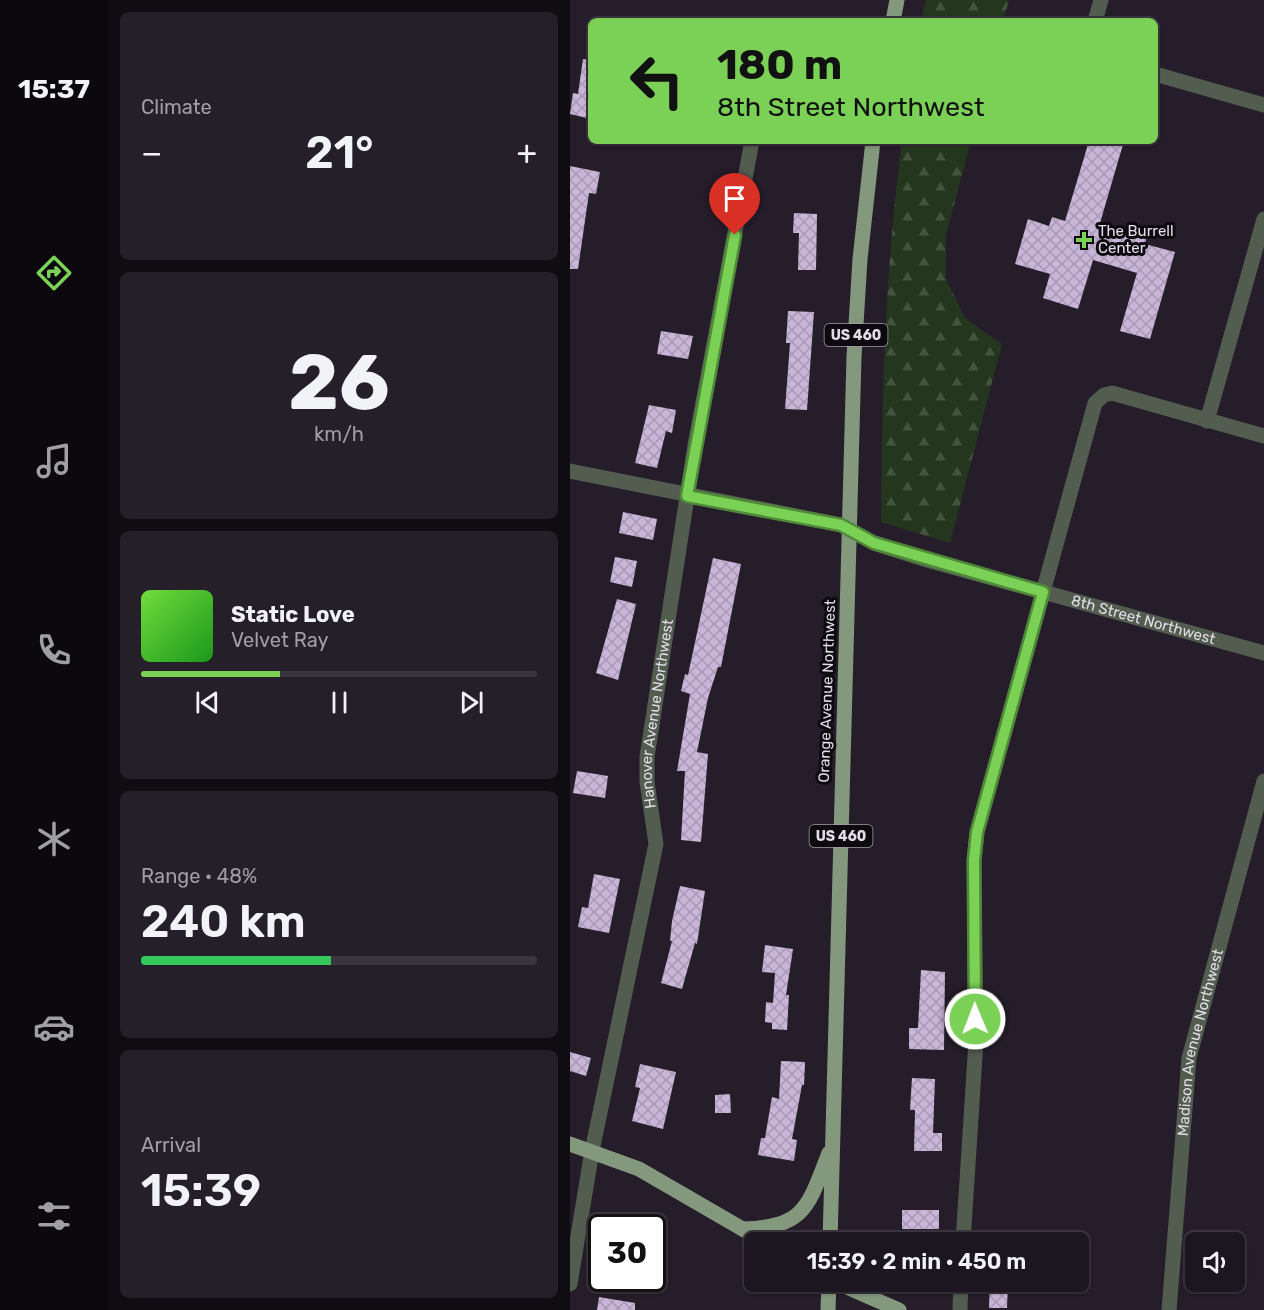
<!DOCTYPE html>
<html lang="en">
<head>
<meta charset="utf-8">
<style>
  body { margin:0; font-family:Rubik,sans-serif; background:#251f29; color:#f1f3f6; height:100vh; display:flex; flex-direction:column; font-size:22px; white-space:nowrap }
  * { box-sizing:border-box; margin:0 }
  p { font-size:20px; color:#a09fa5 }
  .icon { flex:none; width:33px; height:33px; fill:none; stroke:currentColor; stroke-width:2; stroke-linecap:round; stroke-linejoin:round }
  .map { position:relative; flex:1; overflow:hidden }
  .drawer { display:flex; flex-direction:column; gap:12px; padding:12px; background:#0f0c12; width:462px }
  .drawer>* { flex:none }
  .banner { position:absolute; left:18px; top:18px; width:570px; height:126px; border-radius:9px; box-shadow:0 2px 4px #0004,0 0 0 2px #3a353e; background:#7ad156; color:#111; overflow:hidden }
  .controls { position:absolute; left:615px; top:1232px; display:grid; gap:12px }
  .controls a { display:grid; place-items:center; width:60px; height:60px; border-radius:9px; background:#1c1620; box-shadow:0 2px 4px #0004,0 0 0 2px #3a353e; font-size:30px }
  .speed { position:absolute; left:18px; top:1214px; display:flex; gap:12px; font-size:30px; font-weight:700; text-align:center }
  .speed>* { display:grid; place-content:center; width:78px; height:78px; border-radius:50%; background:#1c1620; box-shadow:0 2px 4px #0004,0 0 0 2px #3a353e; line-height:1 }
  .speed .limit { border:3px solid #111; border-radius:9px; background:#fff; color:#111 }
  .pin { position:absolute; display:grid; place-items:center; width:51px; height:51px; color:#fff; margin:-62px -26px; border-radius:50% 50% 50% 0; rotate:-45deg; box-shadow:0 0 6px #0007 }
  .pin .icon { rotate:45deg }
  .me { position:absolute; width:66px; margin:-33px; rotate:359deg; stroke-linejoin:round; filter:drop-shadow(0 0 4px #0008) }
  .turn { display:flex; align-items:center; gap:21px; height:126px; padding:0 30px; font-size:27px }
  .turn .icon { width:78px; height:78px; stroke-width:2.5 }
  .turn b { display:block; font-size:42px; line-height:51px }
  .big { font-size:45px; font-weight:600; line-height:1.1 }
  .drawer .widget { flex:1; display:flex; flex-direction:column; justify-content:center; gap:9px; min-width:0; padding:0 21px; border-radius:9px; background:#251f29 }
  .drawer .dial { align-items:center; gap:0 }
  .dial b { font-size:78px; line-height:1 }
  .song { display:flex; align-items:center; gap:18px }
  .cover { width:72px; height:72px; border-radius:9px; background:linear-gradient(135deg,hsl(100 70% 55%),hsl(120 70% 35%)) }
  .played { height:6px; border-radius:3px; background:linear-gradient(90deg,#7ad156 35%,#3a353e 35%) }
  .keys { display:flex; justify-content:space-around; direction:ltr }
  .heat { display:flex; justify-content:space-between; align-items:center; font-size:33px; direction:ltr }
  .charge { height:9px; border-radius:4px; background:linear-gradient(90deg,#34c759 48%,#3a353e 0) }
  .trip { position:absolute; left:174px; top:1232px; width:345px; height:60px; border-radius:9px; background:#1c1620; box-shadow:0 2px 4px #0004,0 0 0 2px #3a353e; font-weight:600; line-height:60px; text-align:center }
  main { display:flex; flex:1; min-height:0 }
  .tab-bar { display:flex; flex-direction:column; width:108px; justify-content:space-around; align-items:center; background:#0b090d; color:#a09fa5 }
  .tab-bar .icon { width:42px; height:42px }
  .tab-bar .selected { color:#7ad156 }
  .tab-bar b { font-size:27px; color:#f1f3f6 }
  .map>svg:first-child { display:block }
</style>
</head>
<body>
<main>
<nav class="tab-bar">
<b>15:37</b>
<svg class="icon selected" aria-label="directions" viewBox="0 0 24 24"><path d="M12 3l9 9-9 9-9-9zM9 14v-3h6M13 9l2 2-2 2"/></svg>
<svg class="icon" aria-label="music" viewBox="0 0 24 24"><path d="M9 18V5l10-2v13"/><circle cx="6" cy="18" r="3"/><circle cx="16" cy="16" r="3"/></svg>
<svg class="icon" aria-label="phone" viewBox="0 0 24 24"><path d="M5 4h4l2 5-3 2q2 4 5 5l2-3 5 2v4C11 20 4 13 5 4z"/></svg>
<svg class="icon" aria-label="climate" viewBox="0 0 24 24"><path d="M12 3v18M4 7l16 10M4 17L20 7"/></svg>
<svg class="icon" aria-label="car" viewBox="0 0 24 24"><path d="M5 17H2v-5l4-1 3-4h7l3 4 3 1v5h-3M9 17h6M6 11h13"/><circle cx="7" cy="17" r="2"/><circle cx="17" cy="17" r="2"/></svg>
<svg class="icon" aria-label="filters" viewBox="0 0 24 24"><path d="M4 7h16M4 17h16"/><circle cx="9" cy="7" r="2"/><circle cx="15" cy="17" r="2"/></svg>
</nav>
<section class="drawer">
<div class="widget"><p>Climate</p>
<div class="heat"><a>−</a><b class="big">21°</b><a>+</a></div>
</div>
<div class="widget dial"><b>26</b><p>km/h</p></div>
<div class="widget">
<div class="song"><i class="cover"></i><div><b>Static Love</b><p>Velvet Ray</p></div></div>
<div class="played"></div>
<div class="keys"><svg class="icon" aria-label="previous" viewBox="0 0 24 24"><path d="M18 5L8 12l10 7zM5 5v14"/></svg><svg class="icon" aria-label="pause" viewBox="0 0 24 24"><path d="M8 5v14M16 5v14"/></svg><svg class="icon" aria-label="next" viewBox="0 0 24 24"><path d="M6 5l10 7-10 7zM19 5v14"/></svg></div>
</div>
<div class="widget"><p>Range · 48%</p><b class="big">240 km</b><div class="charge"></div></div>
<div class="widget"><p>Arrival</p><b class="big">15:39</b></div>
</section>
<div class="map">
<svg width="694" height="1310" viewBox="0 0 694 1310">
  <defs>
    <pattern id="forest-firs" width="22" height="20" patternUnits="userSpaceOnUse" patternTransform="scale(1.5)"><rect width="22" height="20" fill="#24361e"/><path d="M5 1l3.5 6h-7zM16 11l3.5 6h-7z" fill="#44533f"/></pattern>
    <pattern id="building-cross-hatch" width="8" height="8" patternUnits="userSpaceOnUse" patternTransform="scale(1.5)"><rect width="8" height="8" fill="#c9b5d8"/><path d="M0 0l8 8M0 8l8-8" fill="none" stroke="#a898b3"/></pattern>
  </defs>
  <rect width="100%" height="100%" fill="#251d2a"/>
  <g fill="url(#forest-firs)">
    <path d="M356 0H439L433 21H351Z"/>
    <path d="M332 141H401L376 235V279L395 318 432 344 380 543 311 522C312 394 315 268 332 141Z"/>
  </g>
  <g fill="url(#building-cross-hatch)">
    <path d="M13 59 21 60V119L0 114 3 93 8 94Z"/>
    <path d="M519 141H554L530 223 577 236 575 244 605 252 580 339 550 331 567 273 523 260 508 309 473 298 480 274 445 264 458 219 479 226 482 217 495 221Z"/>
    <path d="M0 166 30 172 26 194 19 193 8 269H0Z"/>
    <path d="M224 213 247 214 246 270H228L229 233H223Z"/>
    <path d="M218 311 244 312 237 410 215 409 220 343H216Z"/>
    <path d="M91 331 123 336 118 359 87 354Z"/>
    <path d="M79 405 106 410 102 433 96 431 87 468 65 463Z"/>
    <path d="M53 512 87 519 83 540 49 533Z"/>
    <path d="M45 557 67 561 62 587 40 582Z"/>
    <path d="M143 558 171 564 151 667H148L138 698 127 752 138 754 131 842 111 840 115 771H107L120 694 111 691 115 674 118 675Z"/>
    <path d="M47 599 66 604 48 680 26 673Z"/>
    <path d="M7 771 38 776 35 798 3 793Z"/>
    <path d="M24 874 50 879 39 933 8 927 12 907 18 908Z"/>
    <path d="M110 886 135 891 127 944 125 943 112 989 91 983 102 941H100L102 921Z"/>
    <path d="M195 945 223 949 216 995H219L217 1030 202 1029V1023L195 1022 196 1002 203 1003 205 973 192 972Z"/>
    <path d="M351 970 375 972 374 1050 339 1049V1028H348Z"/>
    <path d="M0 1052 21 1058 16 1076 0 1071Z"/>
    <path d="M211 1061 235 1062 234 1085H232L222 1139 227 1140 224 1161 188 1155 191 1138H195L202 1097 209 1099Z"/>
    <path d="M70 1064 106 1072 93 1129 62 1121 70 1088 65 1087Z"/>
    <path d="M342 1078 365 1079 363 1133H372V1151H344L345 1110H340Z"/>
    <path d="M160 1094 161 1113H145V1095Z"/>
    <rect x="332" y="1210" width="37" height="19"/>
    <path d="M420 1281H438L437 1308H419Z"/>
    <path d="M29 1297 65 1303V1310H27Z"/>
  </g>
  <g fill="none" stroke-linecap="round" stroke-linejoin="round">
    <g stroke="#525c4f" stroke-width="15">
      <path d="M525 21 531 0"/>
      <path d="M585 74 694 105"/>
      <path d="M637 421 694 219"/>
      <path id="s1" d="M0 471 271 525 304 543 357 560 694 653"/>
      <path d="M393 1242 406 1041 404 860 407 832 525 403 534 395 542 393 694 436"/>
      <path id="s2" d="M0 1284 22 1151 86 844 77 782V757L125 445 182 141"/>
      <path d="M390 1310 391 1281"/>
      <path id="s3" d="M599 1310 619 1058 694 781"/>
    </g>
    <g stroke="#84987d" stroke-width="15">
      <path d="M323 21 327 0"/>
      <path d="M0 1144 69 1169 195 1242"/>
      <path d="M173 1229C236 1227 238 1206 259 1153"/>
      <path d="M260 1242 284 357 290 259 303 141"/>
      <path d="M263 1281 329 1310"/>
      <path d="M258 1310 259 1281"/>
    </g>
  </g>
  <g fill="none" stroke-linecap="round" stroke-linejoin="round">
    <g stroke="#4f8838" stroke-width="15">
      <path id="route" d="M165 235 117 496 271 525 304 543 473 592 407 832 404 860 405 1019"/>
    </g>
    <use href="#route" stroke="#7ad156" stroke-width="10"/>
  </g>
  <path fill="#7ad156" stroke="#0c090f" stroke-width="2" d="M511 231h6v6h6v6h-6v6h-6v-6h-6v-6h6z"/>
  <g text-anchor="middle" dominant-baseline="central" stroke-width="6" stroke-linejoin="round" paint-order="stroke">
    <g fill="#0c090f" stroke="#a29da6" stroke-width="1.5">
      <rect x="254.5" y="324" width="63" height="22" rx="4.5"/>
      <rect x="239.5" y="825" width="63" height="22" rx="4.5"/>
    </g>
    <g font-size="14" font-weight="bold" fill="#e2dde6">
      <text x="286" y="335">US 460</text>
      <text x="271" y="836">US 460</text>
    </g>
    <g font-size="15" fill="#e2dde6" stroke="#0c090f" text-anchor="start">
      <text x="528" y="231">The Burrell<tspan x="528" dy="17">Center</tspan></text>
    </g>
    <g font-size="15" fill="#e2dde6" stroke="#0c090f">
      <text stroke="none"><textPath href="#s1" startOffset="594">8th Street Northwest</textPath></text>
      <text transform="translate(257 691) rotate(-88)">Orange Avenue Northwest</text>
      <text stroke="none"><textPath href="#s2" startOffset="580">Hanover Avenue Northwest</textPath></text>
      <text stroke="none"><textPath href="#s3" startOffset="270">Madison Avenue Northwest</textPath></text>
    </g>
  </g>
</svg>
<div class="controls">
<a><svg class="icon" aria-label="sound" viewBox="0 0 24 24"><path d="M4 9h4l5-4v14l-5-4H4zM17 9q2 3 0 6"/></svg></a>
</div>
<div class="speed"><div class="limit">30</div></div>
<div class="pin" style="left:165px;top:235px;background:#d93025"><svg class="icon" aria-label="arrive" viewBox="0 0 24 24"><path d="M6 21V4h12l-3 4 3 4H6"/></svg></div>
<svg class="me" style="left:405px;top:1019px" viewBox="-20 -20 40 40"><circle r="17" fill="#7ad156" stroke="#fff" stroke-width="3"/><path d="M0-11L8 9 0 5-8 9z" fill="#fff"/></svg>
<div class="trip">15:39 · 2 min · 450 m</div>
<div class="banner">
<div class="turn"><svg class="icon" aria-label="left" viewBox="0 0 24 24"><path d="M17 20v-9H6M10 6l-5 5 5 5"/></svg><div><b>180 m</b>8th Street Northwest</div></div>
</div>
</div>
</main>
</body>
</html>
